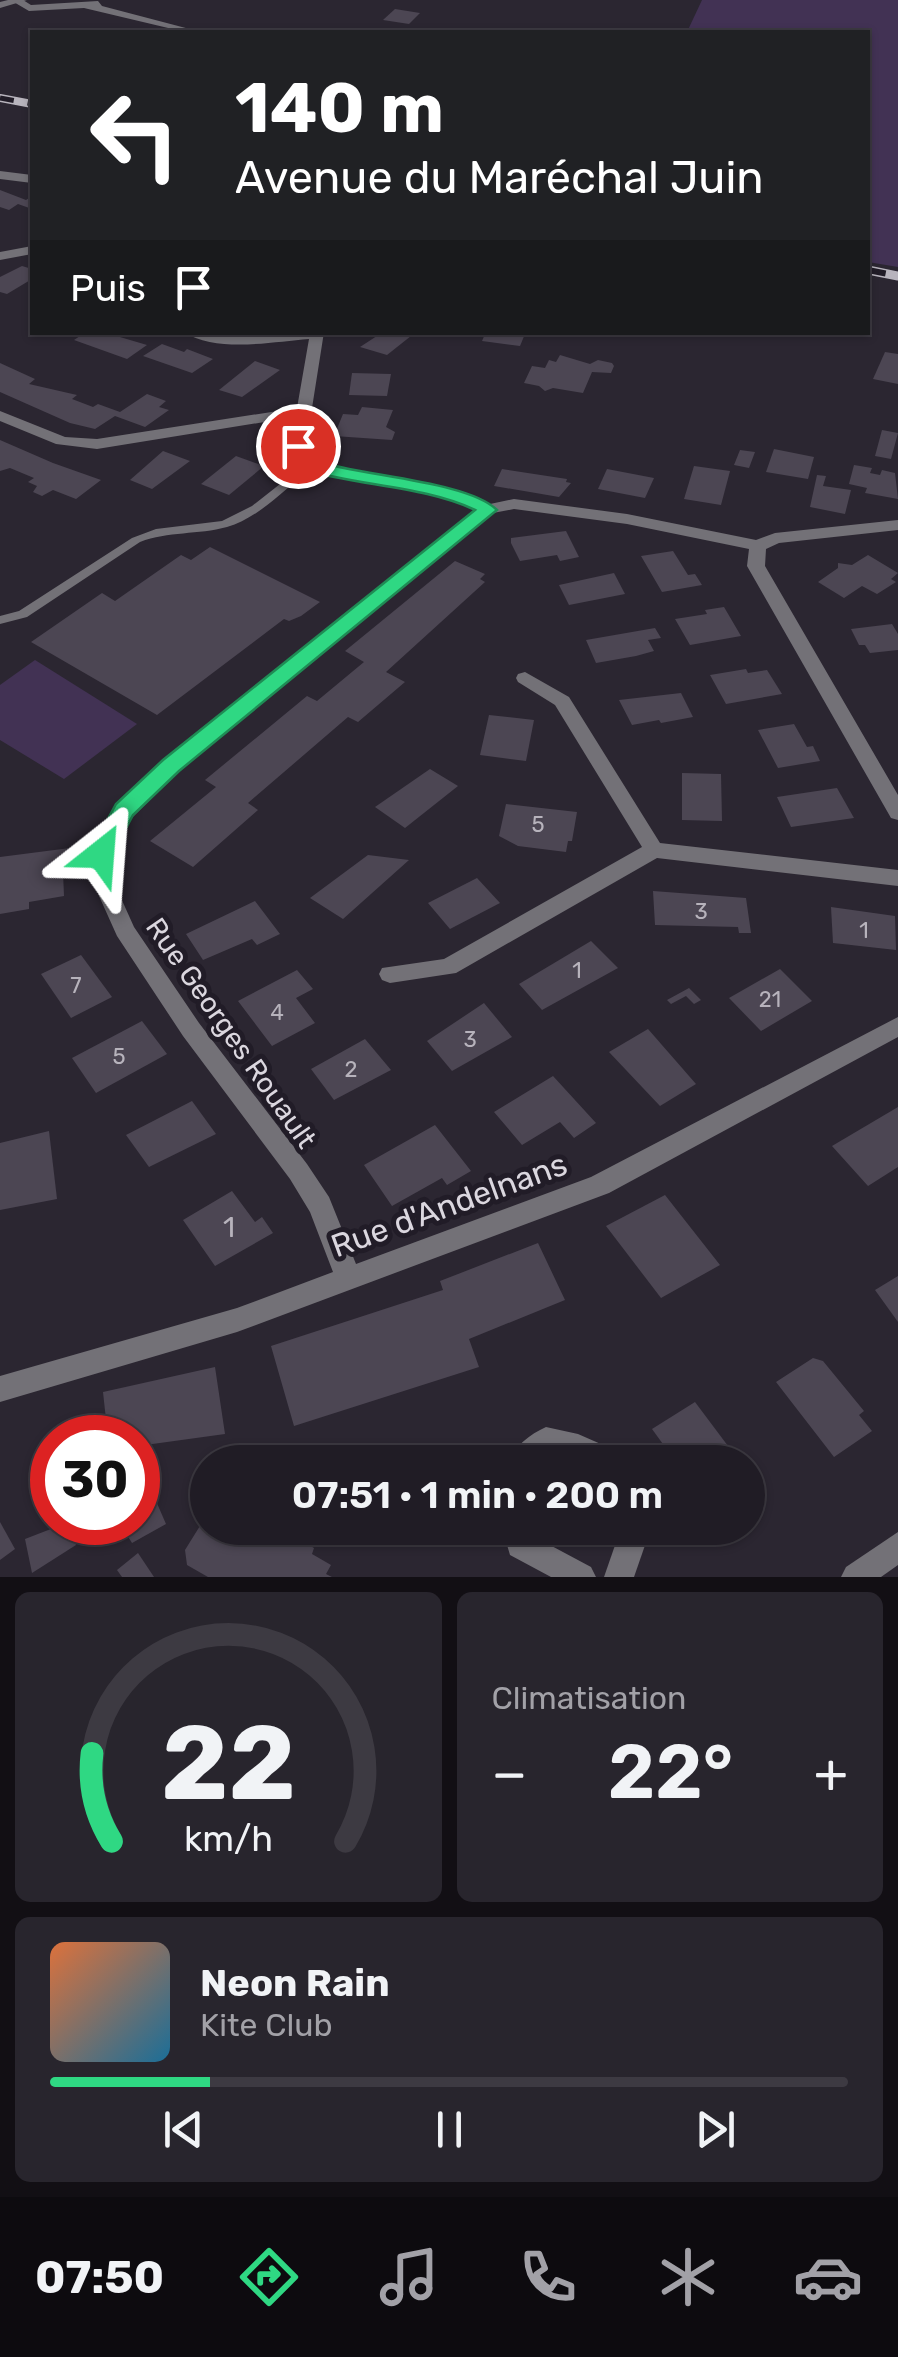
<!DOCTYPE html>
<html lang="fr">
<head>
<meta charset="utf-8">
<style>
  body { margin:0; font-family:Rubik,sans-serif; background:#28252d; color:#f1f3f6; height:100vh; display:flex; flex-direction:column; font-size:38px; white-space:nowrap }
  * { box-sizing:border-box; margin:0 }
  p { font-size:32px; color:#a2a1a7 }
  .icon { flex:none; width:55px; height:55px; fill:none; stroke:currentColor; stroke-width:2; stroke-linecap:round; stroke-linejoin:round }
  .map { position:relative; height:1577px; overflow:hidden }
  .drawer { display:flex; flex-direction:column; gap:15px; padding:15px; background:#120f14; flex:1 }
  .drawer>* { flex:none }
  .guide { position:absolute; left:30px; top:30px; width:840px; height:305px; border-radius:0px; box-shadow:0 2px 8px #0004,0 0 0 2px #3d3a42; background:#202124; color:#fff; overflow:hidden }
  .speed { position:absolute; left:30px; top:1415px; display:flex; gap:20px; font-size:50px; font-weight:700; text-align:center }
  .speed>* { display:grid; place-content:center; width:130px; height:130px; border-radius:50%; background:#201c25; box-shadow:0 2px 8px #0004,0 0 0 2px #3d3a42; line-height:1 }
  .speed .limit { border:15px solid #d22; background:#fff; color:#111 }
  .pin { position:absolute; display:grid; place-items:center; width:85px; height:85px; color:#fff; margin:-42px; border:5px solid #fff; border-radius:50%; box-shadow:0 2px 10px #0007 }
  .me { position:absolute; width:110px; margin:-55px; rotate:28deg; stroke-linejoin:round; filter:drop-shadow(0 0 8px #0008) }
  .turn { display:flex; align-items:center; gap:35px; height:210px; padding:0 40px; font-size:45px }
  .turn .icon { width:130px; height:130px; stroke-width:2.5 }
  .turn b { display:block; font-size:70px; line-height:85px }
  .then { display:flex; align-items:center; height:95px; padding:0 40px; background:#0003; gap:20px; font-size:38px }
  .big { font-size:75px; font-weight:600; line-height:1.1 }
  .drawer .tile { flex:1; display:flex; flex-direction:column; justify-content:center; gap:15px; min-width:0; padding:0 35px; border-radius:15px; background:#28252d }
  .drawer .dial { align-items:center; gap:0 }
  .dial svg { height:260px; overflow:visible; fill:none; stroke:#3d3a42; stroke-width:7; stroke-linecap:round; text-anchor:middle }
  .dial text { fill:#f1f3f6; stroke:none }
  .song { display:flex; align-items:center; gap:30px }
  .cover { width:120px; height:120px; border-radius:15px; background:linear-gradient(135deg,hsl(20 70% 55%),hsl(200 70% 35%)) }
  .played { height:10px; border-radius:5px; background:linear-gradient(90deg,#2fd883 20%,#3d3a42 20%) }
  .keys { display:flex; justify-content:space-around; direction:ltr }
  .heat { display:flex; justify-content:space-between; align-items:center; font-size:55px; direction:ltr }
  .drawer .tiles { flex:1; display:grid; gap:15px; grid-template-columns:1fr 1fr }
  .tile:last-child { grid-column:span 2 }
  .trip { position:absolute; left:190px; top:1445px; width:575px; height:100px; border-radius:50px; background:#201c25; box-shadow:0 2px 8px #0004,0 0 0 2px #3d3a42; font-weight:600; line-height:100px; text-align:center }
  .menu { display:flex; height:160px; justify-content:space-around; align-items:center; background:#0d0b0f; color:#a2a1a7 }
  .menu .icon { width:70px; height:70px }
  .menu .active { color:#2fd883 }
  .menu b { font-size:45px; color:#f1f3f6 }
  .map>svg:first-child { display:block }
</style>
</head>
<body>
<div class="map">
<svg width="898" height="1577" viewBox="0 0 898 1577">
  <rect width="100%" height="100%" fill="#2b2631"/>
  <g fill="#423254">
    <path d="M702 0H898V267L868 262V32H687Z"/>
    <path d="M35 660 137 724 64 779 0 740V685Z"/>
  </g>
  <g fill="#4c4653">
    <path d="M395 9 420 13 409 24 383 20Z"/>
    <path d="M0 190 26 200 32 196V209L18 204 9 210 0 207Z"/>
    <path d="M22 266 32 269V279L7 294 0 292V277Z"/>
    <path d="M86 332H103L147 345 127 359 74 340Z"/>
    <path d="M383 332H416L387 355 360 347Z"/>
    <path d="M486 332H516L525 334 520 346 482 341Z"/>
    <path d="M162 344 184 352 187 349 213 359 192 373 143 356Z"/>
    <path d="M885 352 898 354V384L873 379Z"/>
    <path d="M560 355 590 364 598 360 612 363 614 366 611 373 592 372 583 393 553 388 545 391 539 386 524 383 532 366 545 368 549 360 556 362Z"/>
    <path d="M255 361 280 370 242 397 219 390Z"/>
    <path d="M0 363 35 379 29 384 77 395 72 399 93 407 98 404 120 412 147 394 166 401 159 407 169 410 145 427 115 416 95 429 70 423 0 392Z"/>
    <path d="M352 373 391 374 387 396 349 395Z"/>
    <path d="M362 407 393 410 386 427 395 432 392 440 334 436 343 414 358 415Z"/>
    <path d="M882 430 898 433 891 459 875 456Z"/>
    <path d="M0 440 53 463 101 480 76 499 53 490 42 496 33 492 37 486 28 482 34 478 10 468 0 471Z"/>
    <path d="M774 449 814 457 808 479 766 472Z"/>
    <path d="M740 450 755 452 749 468 734 465Z"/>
    <path d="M163 451 190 461 152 489 130 480Z"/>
    <path d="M236 456 264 466 229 495 201 484Z"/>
    <path d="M854 465 872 468 870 473 880 475 882 470 895 473 898 499 865 493 867 488 849 484Z"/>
    <path d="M694 466 730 471 721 505 684 499Z"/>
    <path d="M502 469 567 479 566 482 571 483 559 497 494 486Z"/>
    <path d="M607 469 654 478 645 498 598 489Z"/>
    <path d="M817 475 826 476 823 486 851 490 845 514 810 507Z"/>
    <path d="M566 531 579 557 560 561 557 555 520 561 511 543V538Z"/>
    <path d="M210 547 320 602 301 616 289 621 284 619 157 715 31 642 102 593 115 601 181 555 191 560Z"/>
    <path d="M673 551 688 575 695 574 702 585 662 592 641 556Z"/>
    <path d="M868 555 898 573 891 579 896 582 877 594 862 586 844 598 818 582 838 568V563L852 565Z"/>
    <path d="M455 561 485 574 480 579 485 582 386 672 405 682 358 722 348 717 248 803 258 810 193 867 150 841 216 787 205 780 307 696 317 701 364 662 345 651Z"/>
    <path d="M614 573 625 594 569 605 559 585Z"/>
    <path d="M724 607 741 636 690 645 675 619 707 614 705 610Z"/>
    <path d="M892 624 898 634V650L870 653 865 645H859L851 629Z"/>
    <path d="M655 628 661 638 648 640 654 651 636 656 596 663 586 640Z"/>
    <path d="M746 669 748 673 767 670 782 694 726 704 710 675Z"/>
    <path d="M681 693 693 717 661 723 659 720 632 725 619 700Z"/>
    <path d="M489 715 534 720 526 761 480 755Z"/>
    <path d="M794 724 807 747 813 746 820 761 778 768 758 730Z"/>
    <path d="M430 769 458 786 405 828 375 807Z"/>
    <path d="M682 773 721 774 722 821 682 820Z"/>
    <path d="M837 788 854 818 791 827 777 797Z"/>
    <path d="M506 804 577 812 572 841H568L566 852 518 846 499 836Z"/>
    <path d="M70 848 71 871 63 872 64 896 29 902V909L0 914V857Z"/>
    <path d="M368 855 409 860 343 919 310 898Z"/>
    <path d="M477 878 500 903 450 929 428 903Z"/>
    <path d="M653 891 746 898 751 933H739L738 927 655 925Z"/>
    <path d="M255 901 280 934 257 945 252 939 203 960 186 934Z"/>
    <path d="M831 907 895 916 896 950 833 943Z"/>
    <path d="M591 941 618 968 542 1010 519 984Z"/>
    <path d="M81 955 112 997 71 1018 41 974Z"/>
    <path d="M780 969 812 1001 761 1031 729 998Z"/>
    <path d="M297 970 313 989 296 998 315 1023 272 1046 238 1001Z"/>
    <path d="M689 988 701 1000 694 1004 686 996 671 1004 667 1000Z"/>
    <path d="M484 1003 512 1037 452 1071 427 1041Z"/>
    <path d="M142 1021 167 1054 96 1093 72 1058Z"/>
    <path d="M648 1029 696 1084 660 1106 609 1052Z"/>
    <path d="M365 1039 391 1070 334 1100 311 1069Z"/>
    <path d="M553 1076 596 1123 574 1138 560 1122 522 1145 494 1112Z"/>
    <path d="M192 1101 216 1134 149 1167 126 1135Z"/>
    <path d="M898 1107V1167L868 1186 832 1146Z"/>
    <path d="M435 1125 471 1171 447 1185 442 1178 392 1206 364 1165Z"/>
    <path d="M49 1131 57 1199 0 1210V1143Z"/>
    <path d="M232 1191 255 1222 262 1217 273 1233 215 1266 183 1220Z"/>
    <path d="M665 1195 720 1265 661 1298 606 1226Z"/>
    <path d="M538 1243 565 1300 469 1339 479 1367 294 1426 271 1346 443 1290 440 1281Z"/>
    <path d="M898 1276V1322L875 1290Z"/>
    <path d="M813 1358 823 1361 864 1411 859 1415 872 1431 834 1457 776 1382Z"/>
    <path d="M215 1367 225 1434 138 1446V1438H108L103 1392Z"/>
    <path d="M695 1402 740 1462H676L652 1429Z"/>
    <path d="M156 1501 166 1524 132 1543 119 1522H138V1511Z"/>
    <path d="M208 1513V1528H279L314 1548 312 1554 331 1565 326 1574 332 1577H208L187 1565 185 1550Z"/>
    <path d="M0 1522 15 1549 0 1560Z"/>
    <path d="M69 1522 76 1545 32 1573 25 1539Z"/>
    <path d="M138 1553 154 1577H122L117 1570Z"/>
  </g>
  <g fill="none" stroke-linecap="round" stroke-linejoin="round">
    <path fill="#737177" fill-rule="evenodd" d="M308 462 314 465 312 467C286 488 259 518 227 527 198 535 168 531 140 542L27 617 0 624V616L19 611 132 538 156 529 222 521 252 506Z"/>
    <g fill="#737177" fill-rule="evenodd">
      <path d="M23 0 31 5 98 1 102 6 201 32H185L84 8 29 11 12 1Z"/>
      <path d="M0 171 32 175V183L0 179Z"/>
      <path d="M32 246V254L0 260V252Z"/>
      <path d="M183 332H324L306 446 314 462 344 471 462 492 490 504 514 499 627 514 756 540 775 533 898 520V530L779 543 766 549 765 566 898 795V820L891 818 747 566 749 549 627 524 514 509 493 513 178 771 127 823 111 854 116 887 134 927 199 1023 307 1164 329 1197 356 1264 591 1177 898 1017V1037L609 1193 237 1332 0 1402V1376L237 1308 333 1272 310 1212 290 1179 183 1036 117 936 95 887 91 854 112 813 164 761 477 510C425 486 358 485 302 468L290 446 295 417 97 449 56 444 0 421V411L65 437 97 439 297 408 309 339C270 342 218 353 183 332Z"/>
      <path d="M525 672 569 697 660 843 898 870V886L657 858 456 973 390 983 382 980 379 974 382 968 444 959 642 847 555 705 518 682 516 678 518 674Z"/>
      <path d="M546 1427 578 1434 619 1452 623 1462H578L550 1456 543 1462H508C514 1447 530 1434 546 1427Z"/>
      <path d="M502 1528H531L533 1536 591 1567 596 1577H551L510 1555Z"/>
      <path d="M621 1528H651L634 1577H604Z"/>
      <path d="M898 1532V1565L881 1577H841L846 1567Z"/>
    </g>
    <path fill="#737177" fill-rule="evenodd" d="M8 0H27L0 8V2Z"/>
    <g stroke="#b8b4bd" stroke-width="8">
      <path id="rail-far1" d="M0 98 32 104"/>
    </g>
    <g stroke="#b8b4bd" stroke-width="9">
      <path id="rail" d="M868 270 898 276"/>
    </g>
    <use href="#rail-far1" stroke="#211c27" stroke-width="5" stroke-dasharray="14" stroke-linecap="butt"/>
    <use href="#rail" stroke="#211c27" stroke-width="6" stroke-dasharray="18" stroke-linecap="butt"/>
  </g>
  <path fill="#2fd883" stroke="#1f8c55" stroke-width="2.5" d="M298 440 304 442 316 461C360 476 468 481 497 510L179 771 133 815 109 860H93L89 854 116 804 163 760 475 510C425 486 357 486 302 469L289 446Z"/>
  <g text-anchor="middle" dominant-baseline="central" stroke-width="10" stroke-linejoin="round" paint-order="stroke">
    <g font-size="22" fill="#b7b3bc">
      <text x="538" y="824">5</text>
      <text x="701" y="911">3</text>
      <text x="864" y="930">1</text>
      <text x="577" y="970">1</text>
      <text x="76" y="985">7</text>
      <text x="770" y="999">21</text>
      <text x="277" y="1012">4</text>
      <text x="470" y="1039">3</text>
      <text x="119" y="1056">5</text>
      <text x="351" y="1069">2</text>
    </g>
    <g font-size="28" fill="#dbd7df" stroke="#211c27">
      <text transform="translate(231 1033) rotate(55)">Rue Georges Rouault</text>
    </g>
    <g font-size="28" fill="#b7b3bc">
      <text x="229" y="1227">1</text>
    </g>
    <g font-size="32" fill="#dbd7df" stroke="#211c27">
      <text transform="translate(449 1205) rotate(-20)">Rue d'Andelnans</text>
    </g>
  </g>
</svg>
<div class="speed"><div class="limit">30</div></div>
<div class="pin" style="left:298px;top:446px;background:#d93025"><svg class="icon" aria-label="arrive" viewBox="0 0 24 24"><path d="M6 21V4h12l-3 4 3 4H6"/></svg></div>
<svg class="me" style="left:101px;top:854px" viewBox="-20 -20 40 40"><path d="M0-17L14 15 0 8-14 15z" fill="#2fd883" stroke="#fff" stroke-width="4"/></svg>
<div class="trip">07:51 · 1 min · 200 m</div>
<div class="guide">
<div class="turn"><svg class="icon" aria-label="left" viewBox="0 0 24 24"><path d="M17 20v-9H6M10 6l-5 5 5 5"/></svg><div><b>140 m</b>Avenue du Maréchal Juin</div></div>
<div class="then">Puis<svg class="icon" aria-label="arrive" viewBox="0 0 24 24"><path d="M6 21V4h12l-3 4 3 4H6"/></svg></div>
</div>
</div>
<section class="drawer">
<div class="tiles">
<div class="tile dial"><svg viewBox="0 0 100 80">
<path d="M14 69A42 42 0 1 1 86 69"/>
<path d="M14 69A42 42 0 0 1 8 42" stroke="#2fd883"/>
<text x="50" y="56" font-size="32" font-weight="700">22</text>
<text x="50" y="72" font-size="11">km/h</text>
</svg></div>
<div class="tile"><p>Climatisation</p>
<div class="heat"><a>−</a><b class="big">22°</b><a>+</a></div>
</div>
<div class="tile">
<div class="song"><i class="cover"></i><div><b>Neon Rain</b><p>Kite Club</p></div></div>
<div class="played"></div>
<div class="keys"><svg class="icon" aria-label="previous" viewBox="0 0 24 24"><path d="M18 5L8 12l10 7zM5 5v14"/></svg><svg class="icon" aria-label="pause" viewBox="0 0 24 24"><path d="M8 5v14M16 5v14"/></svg><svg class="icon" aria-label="next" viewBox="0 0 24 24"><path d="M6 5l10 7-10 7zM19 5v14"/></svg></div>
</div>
</div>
</section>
<nav class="menu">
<b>07:50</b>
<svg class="icon active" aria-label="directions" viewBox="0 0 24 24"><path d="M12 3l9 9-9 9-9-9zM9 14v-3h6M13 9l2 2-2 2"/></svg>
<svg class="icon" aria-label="music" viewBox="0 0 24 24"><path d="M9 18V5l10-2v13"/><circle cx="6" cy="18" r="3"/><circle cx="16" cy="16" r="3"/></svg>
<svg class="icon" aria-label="phone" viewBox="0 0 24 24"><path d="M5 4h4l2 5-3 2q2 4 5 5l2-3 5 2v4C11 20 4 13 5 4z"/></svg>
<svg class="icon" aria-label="climate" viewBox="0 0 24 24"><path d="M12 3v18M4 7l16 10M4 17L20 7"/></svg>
<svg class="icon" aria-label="car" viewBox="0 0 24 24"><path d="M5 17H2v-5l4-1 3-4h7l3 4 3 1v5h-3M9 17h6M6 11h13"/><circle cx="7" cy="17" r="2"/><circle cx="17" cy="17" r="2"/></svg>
</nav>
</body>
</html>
